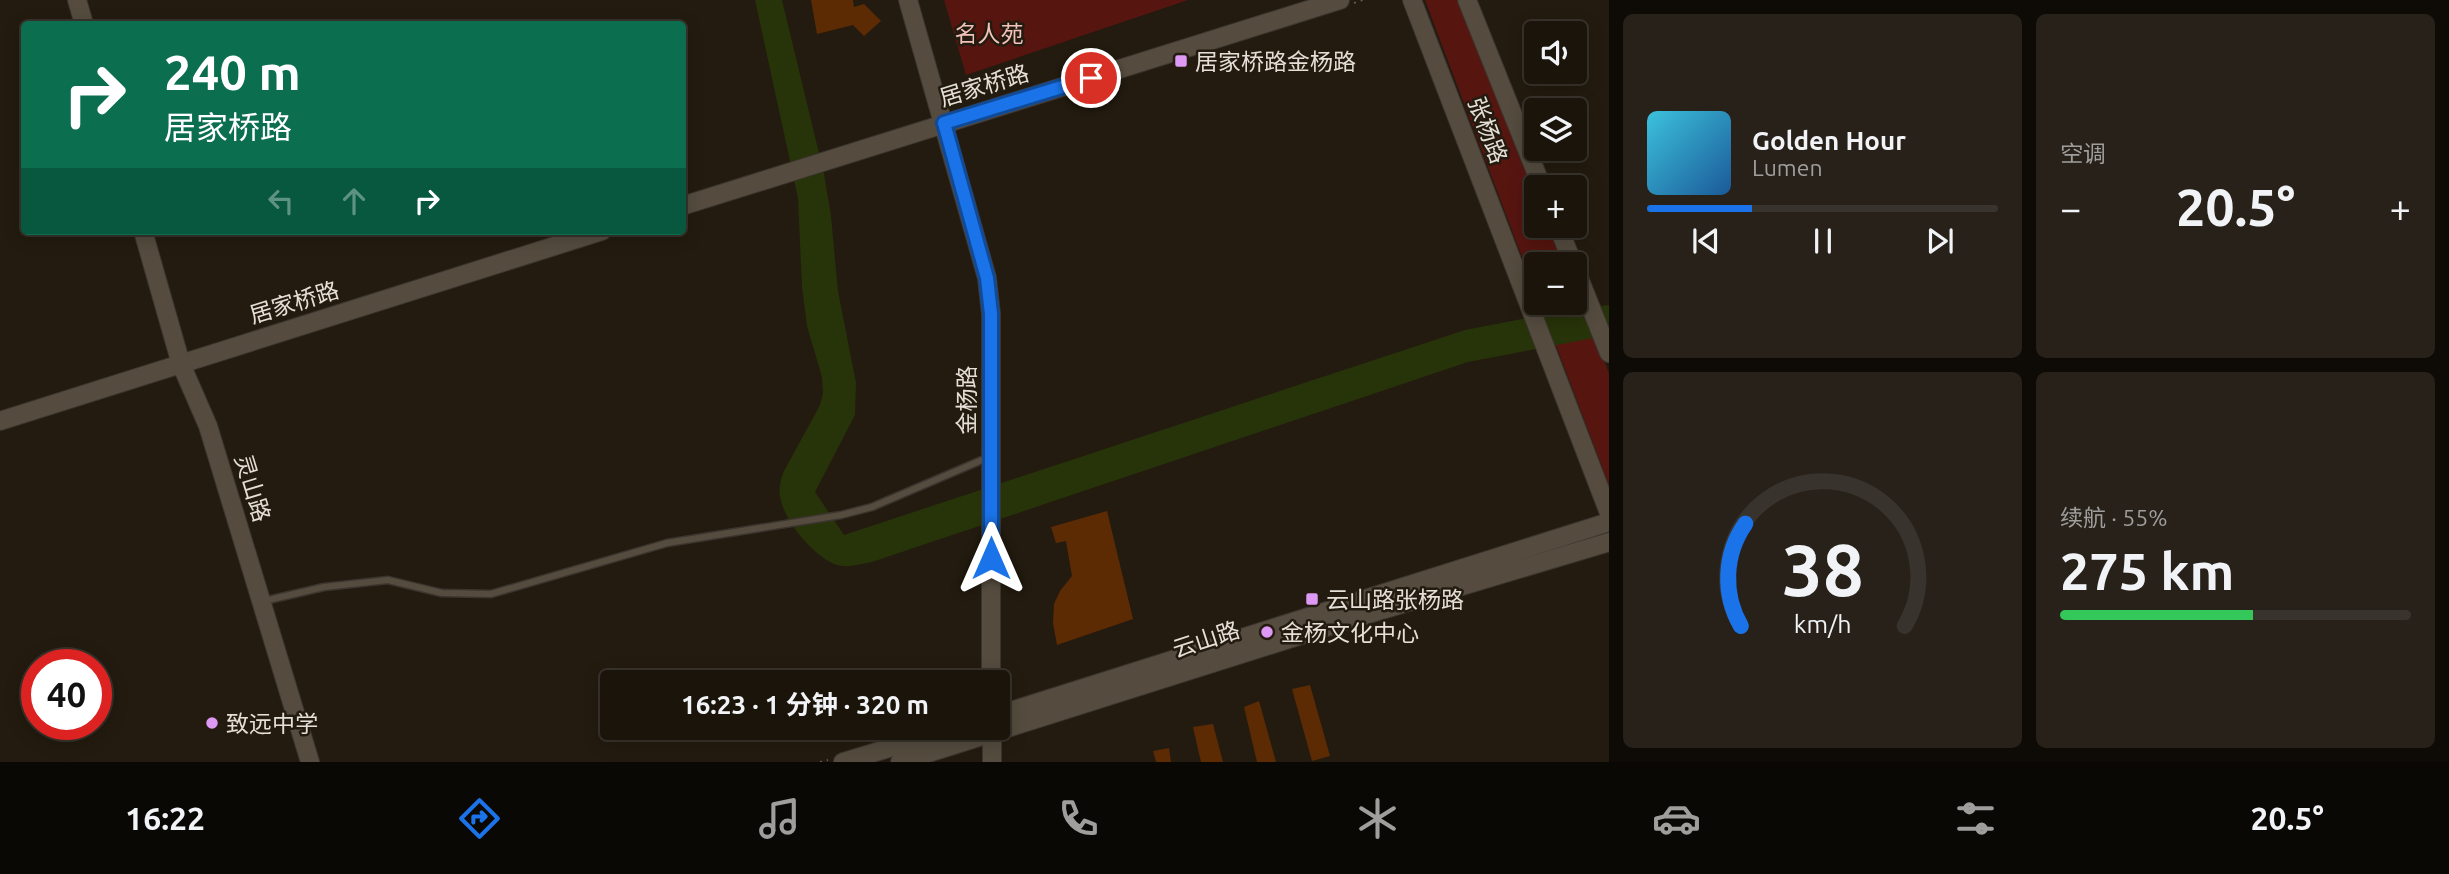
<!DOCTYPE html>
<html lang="zh">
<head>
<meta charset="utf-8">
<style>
  body { margin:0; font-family:Ubuntu,"Noto Sans SC",sans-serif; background:#272119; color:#f1f3f6; height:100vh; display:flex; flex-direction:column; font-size:26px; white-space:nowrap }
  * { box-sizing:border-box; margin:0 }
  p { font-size:23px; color:#9f9e9d }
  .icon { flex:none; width:38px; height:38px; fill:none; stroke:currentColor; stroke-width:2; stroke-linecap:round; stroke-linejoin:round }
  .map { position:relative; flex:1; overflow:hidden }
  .drawer { display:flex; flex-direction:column; gap:14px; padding:14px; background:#0e0b06; width:840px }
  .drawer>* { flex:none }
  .hud { position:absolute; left:21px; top:21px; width:665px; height:214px; border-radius:7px; box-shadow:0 4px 18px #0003,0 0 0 2px #38332c; background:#0b6e4f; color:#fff; overflow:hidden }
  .buttons { position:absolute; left:1524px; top:21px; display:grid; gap:14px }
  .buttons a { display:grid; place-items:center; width:63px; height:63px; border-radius:7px; background:#1a140b; box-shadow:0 4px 18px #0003,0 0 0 2px #38332c; font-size:35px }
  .speed { position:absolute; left:21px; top:649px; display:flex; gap:14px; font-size:35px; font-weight:700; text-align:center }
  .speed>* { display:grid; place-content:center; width:91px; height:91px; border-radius:50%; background:#1a140b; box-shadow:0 4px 18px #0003,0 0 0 2px #38332c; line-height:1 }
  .speed .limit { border:10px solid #d22; background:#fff; color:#111 }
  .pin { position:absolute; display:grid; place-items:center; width:60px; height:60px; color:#fff; margin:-30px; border:4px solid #fff; border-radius:50%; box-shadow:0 2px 7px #0007 }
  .me { position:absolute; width:77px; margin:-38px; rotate:0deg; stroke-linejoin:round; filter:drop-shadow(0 0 5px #0008) }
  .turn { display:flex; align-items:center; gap:24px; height:147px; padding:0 28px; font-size:32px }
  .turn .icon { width:91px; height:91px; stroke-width:2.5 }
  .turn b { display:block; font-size:49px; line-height:60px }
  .lanes { display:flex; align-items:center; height:66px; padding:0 28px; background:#0003; justify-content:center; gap:35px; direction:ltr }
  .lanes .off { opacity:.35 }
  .big { font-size:52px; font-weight:700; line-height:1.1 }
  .drawer .card { flex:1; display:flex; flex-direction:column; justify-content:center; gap:10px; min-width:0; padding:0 24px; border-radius:10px; background:#272119 }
  .drawer .dial { align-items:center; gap:0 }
  .dial svg { height:182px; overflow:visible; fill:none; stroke:#38332c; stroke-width:7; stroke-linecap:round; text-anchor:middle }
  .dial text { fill:#f1f3f6; stroke:none }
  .song { display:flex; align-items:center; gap:21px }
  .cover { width:84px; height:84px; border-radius:10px; background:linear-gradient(135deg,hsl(190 70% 55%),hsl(210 70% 35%)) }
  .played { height:7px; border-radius:4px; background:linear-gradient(90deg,#1a73e8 30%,#38332c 30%) }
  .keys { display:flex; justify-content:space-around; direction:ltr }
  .heat { display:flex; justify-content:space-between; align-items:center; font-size:38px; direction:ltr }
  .charge { height:10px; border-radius:5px; background:linear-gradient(90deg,#34c759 55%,#38332c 0) }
  .drawer .tiles { flex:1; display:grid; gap:14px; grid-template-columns:repeat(2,1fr) }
  .trip { position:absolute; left:600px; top:670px; width:410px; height:70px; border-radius:7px; background:#1a140b; box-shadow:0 4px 18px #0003,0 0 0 2px #38332c; font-weight:700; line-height:70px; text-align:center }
  .menu { display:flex; height:112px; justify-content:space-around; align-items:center; background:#0a0804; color:#9f9e9d }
  .menu .icon { width:49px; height:49px }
  .menu .current { color:#1a73e8 }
  .menu b { font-size:32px; color:#f1f3f6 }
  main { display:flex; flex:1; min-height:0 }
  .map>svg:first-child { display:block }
</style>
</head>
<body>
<main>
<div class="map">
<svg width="1609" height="762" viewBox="0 0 1609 762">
  <rect width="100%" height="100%" fill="#231b0f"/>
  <g fill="#571510">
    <path d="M944 0H1188L966 75Z"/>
    <path d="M1425 0H1462L1536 190V226H1551L1566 264H1536V294Z"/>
    <path d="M1575 287 1609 373V485L1540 303H1575Z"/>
  </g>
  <path fill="#273309" d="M755 0H782L824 174 831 216 838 291 856 383 855 415 815 492 844 535 1465 330 1569 310 1609 305V335L1468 362 872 562C860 564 847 569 834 564 812 554 787 524 781 501 778 491 780 482 783 473L820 405 823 393 822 377 807 326 802 287 798 198Z"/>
  <g fill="#5c2b04">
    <path d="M811 0H853L854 7 864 4 881 21 864 36 853 25 817 34Z"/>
    <path d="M1107 511 1133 619 1057 645 1053 623 1054 604 1060 591 1072 576 1066 541 1056 543 1051 527Z"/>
    <path d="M1310 685 1330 756 1312 761 1292 689Z"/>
    <path d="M1259 701 1276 762H1257L1244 707Z"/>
    <path d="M1213 724 1223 762H1201L1193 727Z"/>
    <path d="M1169 748 1171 762H1156L1153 751Z"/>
  </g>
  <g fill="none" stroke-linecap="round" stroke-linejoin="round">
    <g stroke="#3c352f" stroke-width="9">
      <path id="lane" d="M264 601 324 587 388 580 442 593 491 594 667 543 841 515 872 507 989 457"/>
    </g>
    <g stroke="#3c352f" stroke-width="20">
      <g id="secondary">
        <path d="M77 0 84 24"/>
        <path d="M908 0 987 278 991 314V682"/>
        <path d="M1412 0 1609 513"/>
        <path d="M1467 0 1542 187"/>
        <path d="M682 206 1340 0"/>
        <path d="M1558 226 1573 264"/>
        <path d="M143 231 181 364 208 426 310 762"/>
        <path d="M1575 268 1609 353"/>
        <path d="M0 421 602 231"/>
        <path d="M998 715 1609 522"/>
        <path d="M992 728V762"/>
        <path d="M843 762 955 728"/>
        <path d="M900 762 1352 619 1609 542"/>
      </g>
    </g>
    <g stroke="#60594e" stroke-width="2" stroke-dasharray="2 5" stroke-linecap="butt">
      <path d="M1354 3 1363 0"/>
      <path d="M618 234 626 231"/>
      <path d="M820 762 828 760"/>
    </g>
    <use href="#lane" stroke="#554c3f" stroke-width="6"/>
    <use href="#secondary" stroke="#554c3f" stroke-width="18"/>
  </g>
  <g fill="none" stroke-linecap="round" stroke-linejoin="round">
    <g stroke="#114b97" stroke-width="18">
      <path id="route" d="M991 558V314L987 278 944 123 1091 78"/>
    </g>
    <use href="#route" stroke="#1a73e8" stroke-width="12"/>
  </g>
  <g fill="#dd99f4" stroke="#231b0f" stroke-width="2.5">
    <rect x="1174" y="54" width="14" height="14" rx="3.5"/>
    <rect x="1305" y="592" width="14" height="14" rx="3.5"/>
    <circle cx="1267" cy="632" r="7"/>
    <circle cx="212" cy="723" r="7"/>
  </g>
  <g text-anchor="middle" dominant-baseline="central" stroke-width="5" stroke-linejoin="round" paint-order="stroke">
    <g font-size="23" fill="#f2c3bb" stroke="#231b0f">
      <text x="989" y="33">名人苑</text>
    </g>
    <g font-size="23" fill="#e4dfd7" stroke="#231b0f" text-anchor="start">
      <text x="1195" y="61">居家桥路金杨路</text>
      <text x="1326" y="599">云山路张杨路</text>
      <text x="1281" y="632">金杨文化中心</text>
      <text x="226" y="723">致远中学</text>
    </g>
    <g font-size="23" fill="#e4dfd7" stroke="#231b0f">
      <text transform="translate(984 85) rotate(-17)">居家桥路</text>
      <text transform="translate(1488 130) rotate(69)">张杨路</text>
      <text transform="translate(294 302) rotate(-17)">居家桥路</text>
      <text transform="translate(966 400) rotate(-90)">金杨路</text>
      <text transform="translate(253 488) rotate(73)">灵山路</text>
      <text transform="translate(1206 639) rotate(-18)">云山路</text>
    </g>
  </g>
</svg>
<div class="buttons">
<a><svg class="icon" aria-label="sound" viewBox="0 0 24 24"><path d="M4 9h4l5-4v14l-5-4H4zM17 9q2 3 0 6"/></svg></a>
<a><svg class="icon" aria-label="layers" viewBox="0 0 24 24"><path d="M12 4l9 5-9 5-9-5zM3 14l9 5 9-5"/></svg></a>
<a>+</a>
<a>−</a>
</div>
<div class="speed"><div class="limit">40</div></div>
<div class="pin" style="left:1091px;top:78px;background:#d93025"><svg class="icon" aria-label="arrive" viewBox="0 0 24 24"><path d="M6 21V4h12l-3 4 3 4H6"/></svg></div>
<svg class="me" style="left:991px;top:558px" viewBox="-20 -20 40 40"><path d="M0-17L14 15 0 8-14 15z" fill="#1a73e8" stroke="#fff" stroke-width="4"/></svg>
<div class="trip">16:23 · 1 分钟 · 320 m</div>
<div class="hud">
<div class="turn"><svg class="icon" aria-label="right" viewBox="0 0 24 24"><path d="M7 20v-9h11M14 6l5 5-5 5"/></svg><div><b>240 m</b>居家桥路</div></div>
<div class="lanes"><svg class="icon off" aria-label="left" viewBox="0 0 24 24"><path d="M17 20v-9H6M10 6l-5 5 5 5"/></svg><svg class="icon off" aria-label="ahead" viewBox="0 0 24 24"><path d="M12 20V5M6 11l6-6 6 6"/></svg><svg class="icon" aria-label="right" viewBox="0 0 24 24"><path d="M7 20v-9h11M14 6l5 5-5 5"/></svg></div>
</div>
</div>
<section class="drawer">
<div class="tiles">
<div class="card">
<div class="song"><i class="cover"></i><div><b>Golden Hour</b><p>Lumen</p></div></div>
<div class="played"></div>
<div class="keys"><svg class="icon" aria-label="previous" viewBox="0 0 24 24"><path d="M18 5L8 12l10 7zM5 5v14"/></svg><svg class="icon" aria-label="pause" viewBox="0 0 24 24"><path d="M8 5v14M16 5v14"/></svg><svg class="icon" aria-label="next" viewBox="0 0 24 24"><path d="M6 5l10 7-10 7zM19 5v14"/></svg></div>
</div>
<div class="card"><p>空调</p>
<div class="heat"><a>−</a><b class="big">20.5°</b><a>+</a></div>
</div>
<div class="card dial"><svg viewBox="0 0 100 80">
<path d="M14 69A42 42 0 1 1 86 69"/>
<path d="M14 69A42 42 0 0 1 16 24" stroke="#1a73e8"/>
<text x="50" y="56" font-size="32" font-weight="700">38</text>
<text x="50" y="72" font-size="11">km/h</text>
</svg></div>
<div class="card"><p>续航 · 55%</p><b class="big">275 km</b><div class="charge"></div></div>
</div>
</section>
</main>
<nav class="menu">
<b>16:22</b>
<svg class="icon current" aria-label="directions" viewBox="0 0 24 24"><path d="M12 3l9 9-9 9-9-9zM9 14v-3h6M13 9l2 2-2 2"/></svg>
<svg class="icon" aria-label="music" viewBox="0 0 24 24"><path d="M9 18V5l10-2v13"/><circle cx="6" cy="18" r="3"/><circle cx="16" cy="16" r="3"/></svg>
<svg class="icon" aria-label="phone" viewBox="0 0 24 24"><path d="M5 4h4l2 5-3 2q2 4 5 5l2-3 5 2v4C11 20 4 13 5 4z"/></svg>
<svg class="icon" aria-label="climate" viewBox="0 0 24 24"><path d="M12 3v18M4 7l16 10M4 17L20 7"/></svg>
<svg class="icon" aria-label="car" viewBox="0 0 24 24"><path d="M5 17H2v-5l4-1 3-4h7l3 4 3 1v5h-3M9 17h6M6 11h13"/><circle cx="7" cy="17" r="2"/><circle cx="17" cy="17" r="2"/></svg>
<svg class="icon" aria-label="filters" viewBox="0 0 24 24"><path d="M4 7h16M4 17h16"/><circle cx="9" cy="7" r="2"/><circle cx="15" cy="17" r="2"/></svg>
<b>20.5°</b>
</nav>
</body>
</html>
